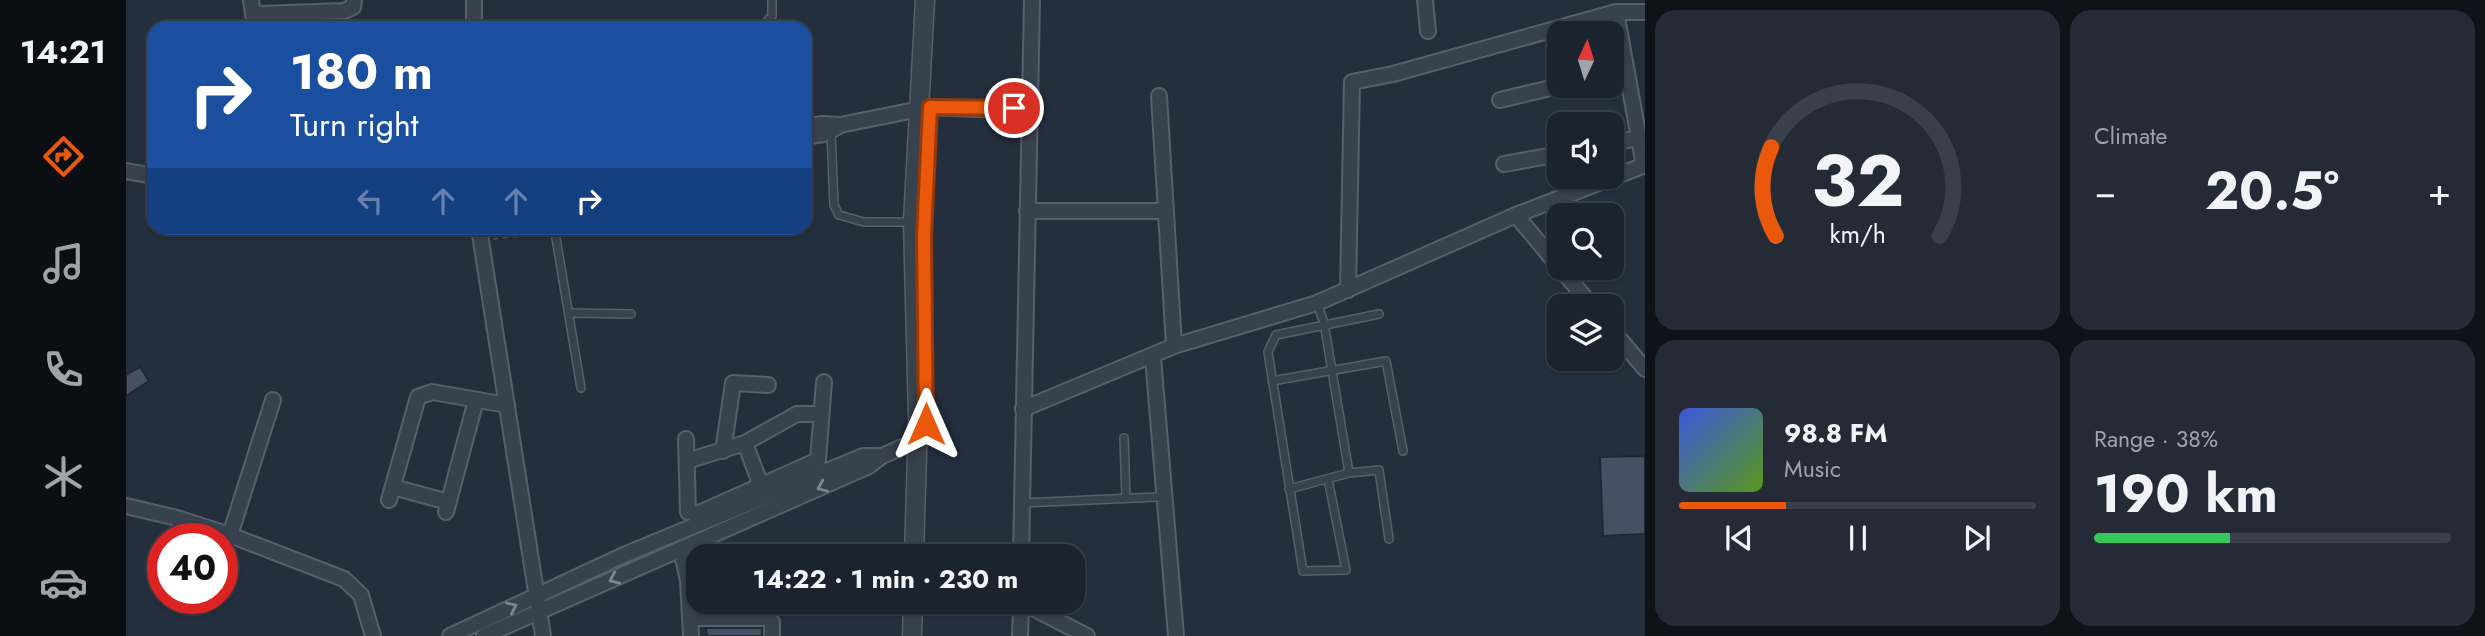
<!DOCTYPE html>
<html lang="en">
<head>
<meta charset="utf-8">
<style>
  body { margin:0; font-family:Jost,sans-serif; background:#242b36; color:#f1f3f6; height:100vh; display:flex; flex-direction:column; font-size:26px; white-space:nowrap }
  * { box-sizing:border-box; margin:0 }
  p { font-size:23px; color:#a0a4aa }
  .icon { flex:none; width:38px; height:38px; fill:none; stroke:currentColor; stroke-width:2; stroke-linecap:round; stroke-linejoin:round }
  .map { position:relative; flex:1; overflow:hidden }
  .side { display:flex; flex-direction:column; gap:10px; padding:10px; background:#0f1319; width:840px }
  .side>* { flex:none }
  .guide { position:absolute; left:21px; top:21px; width:665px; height:214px; border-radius:21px; box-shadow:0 2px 5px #0004,0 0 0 2px #39404a; background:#1a4fa0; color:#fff; overflow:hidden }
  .needle { width:46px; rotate:4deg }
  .fabs { position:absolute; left:1421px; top:21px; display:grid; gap:14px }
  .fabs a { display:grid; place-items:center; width:77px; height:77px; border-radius:14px; background:#1b232e; box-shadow:0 2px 5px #0004,0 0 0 2px #39404a; font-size:35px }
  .speed { position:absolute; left:21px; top:523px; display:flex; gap:14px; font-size:35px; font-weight:700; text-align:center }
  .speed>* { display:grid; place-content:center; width:91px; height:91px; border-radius:50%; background:#1b232e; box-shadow:0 2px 5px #0004,0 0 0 2px #39404a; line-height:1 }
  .speed .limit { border:10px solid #d22; background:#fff; color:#111 }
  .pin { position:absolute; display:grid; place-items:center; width:60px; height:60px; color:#fff; margin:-30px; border:4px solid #fff; border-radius:50%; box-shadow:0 2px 7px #0007 }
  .me { position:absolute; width:77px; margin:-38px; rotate:0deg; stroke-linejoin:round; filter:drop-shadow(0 0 5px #0008) }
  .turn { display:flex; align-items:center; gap:24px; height:147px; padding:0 28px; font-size:32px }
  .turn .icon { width:91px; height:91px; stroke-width:2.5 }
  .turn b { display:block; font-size:49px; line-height:60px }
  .lanes { display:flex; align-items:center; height:66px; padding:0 28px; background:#0003; justify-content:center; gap:35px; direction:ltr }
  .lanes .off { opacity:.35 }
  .big { font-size:52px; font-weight:700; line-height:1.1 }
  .side .widget { flex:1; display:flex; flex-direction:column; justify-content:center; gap:10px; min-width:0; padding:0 24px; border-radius:21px; background:#242b36 }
  .side .dial { align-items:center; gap:0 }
  .dial svg { height:182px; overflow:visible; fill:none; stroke:#39404a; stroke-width:7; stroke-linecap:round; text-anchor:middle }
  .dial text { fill:#f1f3f6; stroke:none }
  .song { display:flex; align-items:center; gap:21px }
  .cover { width:84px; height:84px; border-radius:10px; background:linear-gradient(135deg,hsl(230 70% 55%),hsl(90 70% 35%)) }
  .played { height:7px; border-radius:4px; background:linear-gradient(90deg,#ea580c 30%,#39404a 30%) }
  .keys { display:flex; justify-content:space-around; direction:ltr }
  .heat { display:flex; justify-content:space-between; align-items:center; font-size:38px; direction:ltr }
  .charge { height:10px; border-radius:5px; background:linear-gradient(90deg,#34c759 38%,#39404a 0) }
  .side .tiles { flex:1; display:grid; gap:10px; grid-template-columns:repeat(2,1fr) }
  .trip { position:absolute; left:560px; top:544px; width:399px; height:70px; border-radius:21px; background:#1b232e; box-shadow:0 2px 5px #0004,0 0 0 2px #39404a; font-weight:700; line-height:70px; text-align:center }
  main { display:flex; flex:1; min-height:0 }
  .tabs { display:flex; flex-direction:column; width:126px; justify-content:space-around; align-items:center; background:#0b0e12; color:#a0a4aa }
  .tabs .icon { width:49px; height:49px }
  .tabs .on { color:#ea580c }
  .tabs b { font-size:32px; color:#f1f3f6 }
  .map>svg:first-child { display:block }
</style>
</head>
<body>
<main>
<nav class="tabs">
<b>14:21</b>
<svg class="icon on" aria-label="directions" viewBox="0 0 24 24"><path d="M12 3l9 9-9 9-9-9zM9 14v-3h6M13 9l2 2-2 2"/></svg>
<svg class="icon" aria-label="music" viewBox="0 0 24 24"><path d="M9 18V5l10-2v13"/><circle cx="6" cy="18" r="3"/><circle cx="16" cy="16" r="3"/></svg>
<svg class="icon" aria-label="phone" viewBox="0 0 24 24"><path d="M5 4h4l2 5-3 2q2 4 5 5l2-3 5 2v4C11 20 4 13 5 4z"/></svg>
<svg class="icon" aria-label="climate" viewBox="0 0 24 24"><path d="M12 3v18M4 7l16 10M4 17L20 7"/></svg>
<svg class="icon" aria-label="car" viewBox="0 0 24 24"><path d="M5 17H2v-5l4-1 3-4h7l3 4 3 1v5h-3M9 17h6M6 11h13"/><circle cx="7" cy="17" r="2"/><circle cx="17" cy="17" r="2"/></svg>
</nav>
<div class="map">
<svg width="1519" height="636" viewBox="0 0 1519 636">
  <rect width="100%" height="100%" fill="#242f3e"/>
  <g fill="#455162" stroke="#1f2835" stroke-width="2">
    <path d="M14 367 23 381 0 396V375Z"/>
    <path d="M1519 456V534L1477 536 1474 457Z"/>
    <path d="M580 628H636V636H581Z"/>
  </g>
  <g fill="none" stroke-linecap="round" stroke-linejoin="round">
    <g stroke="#565f6c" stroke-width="10">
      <g id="service">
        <path d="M635 28 646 16V0"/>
        <path d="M705 131 708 205 713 215 738 222H786"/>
        <path d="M454 228 429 232 455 388"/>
        <path d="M460 228 505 230 510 228"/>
        <path d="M1191 303 1198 323 1223 473"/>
        <path d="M445 313 505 314"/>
        <path d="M1146 381 1260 361 1277 451"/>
        <path d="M998 438 1000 498"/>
        <path d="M1202 479 1220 570 1177 571 1142 352 1150 335 1253 314"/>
        <path d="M1163 489 1223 473 1253 470 1263 539"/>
        <path d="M896 503 1031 497"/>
      </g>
    </g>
    <g stroke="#565f6c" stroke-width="18">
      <g id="minor">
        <path d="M125 0 129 28"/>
        <path d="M1299 0 1302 31"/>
        <path d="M1490 12 1518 166"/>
        <path d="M133 14 218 11 227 7 228 0"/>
        <path d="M348 28V0"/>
        <path d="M1033 96 1048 346"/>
        <path d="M1374 100 1433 86"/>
        <path d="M679 127 695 124 714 125 804 107 875 110 903 105"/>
        <path d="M679 137 697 134 713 126"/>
        <path d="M1486 143 1513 138"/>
        <path d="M1378 164 1433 154"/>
        <path d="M0 171 28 176"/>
        <path d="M901 211H1038"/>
        <path d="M1390 215 1433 267"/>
        <path d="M128 228H153"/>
        <path d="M353 228 417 636"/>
        <path d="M1434 268 1466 306"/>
        <path d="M1222 290 1226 82 1267 74 1490 12H1519"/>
        <path d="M1486 330 1519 369"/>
        <path d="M1027 357 1050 636"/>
        <path d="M897 409 1048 346 1191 303 1390 215 1519 165"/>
        <path d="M560 439 562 512 571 514 692 460 698 382"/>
        <path d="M619 443 638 494"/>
        <path d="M597 451 607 383 642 385"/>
        <path d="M561 461 619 443 671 414H695"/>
        <path d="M267 487 322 502"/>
        <path d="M263 500 292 397 306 392 381 405"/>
        <path d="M0 506 51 518 104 535 218 579 235 595 247 636"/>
        <path d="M320 512 350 400"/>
        <path d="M104 535 147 400"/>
        <path d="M555 549 562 580 565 636"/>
        <path d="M895 556 906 0"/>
        <path d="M895 602 961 636"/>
        <path d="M564 618H642L646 622V636"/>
        <path d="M324 636 500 554 737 456H756"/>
        <path d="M358 636 743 466 756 456 799 437"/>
        <path d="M894 636 895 602"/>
      </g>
    </g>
    <g stroke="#565f6c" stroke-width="21">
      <g id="tertiary">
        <path d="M788 556 792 419 787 222 799 0"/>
        <path d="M786 636 787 602"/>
      </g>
    </g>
    <path stroke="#44595c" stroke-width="2" stroke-dasharray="5 5" stroke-linecap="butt" d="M367 239 420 233"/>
    <use href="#service" stroke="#38414e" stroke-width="7"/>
    <use href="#minor" stroke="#38414e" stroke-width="14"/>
    <use href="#tertiary" stroke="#38414e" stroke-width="18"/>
  </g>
  <defs><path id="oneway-chevron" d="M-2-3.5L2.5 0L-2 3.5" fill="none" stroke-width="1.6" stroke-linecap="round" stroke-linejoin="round" transform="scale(1.75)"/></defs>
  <g stroke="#7c8592">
    <use href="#oneway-chevron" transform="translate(696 487) rotate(157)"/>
    <use href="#oneway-chevron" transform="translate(488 579) rotate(156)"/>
    <use href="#oneway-chevron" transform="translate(386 607) rotate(-25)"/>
  </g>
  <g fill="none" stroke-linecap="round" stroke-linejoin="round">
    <g stroke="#983908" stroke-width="18">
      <path id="route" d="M800 424 798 236 804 107 888 108"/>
    </g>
    <use href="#route" stroke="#ea580c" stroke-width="12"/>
  </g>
</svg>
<div class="fabs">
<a><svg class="needle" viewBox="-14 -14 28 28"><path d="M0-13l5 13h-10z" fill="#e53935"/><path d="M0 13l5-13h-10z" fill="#a0a4aa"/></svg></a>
<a><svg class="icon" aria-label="sound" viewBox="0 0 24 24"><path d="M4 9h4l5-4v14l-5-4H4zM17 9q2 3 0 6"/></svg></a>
<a><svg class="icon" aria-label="search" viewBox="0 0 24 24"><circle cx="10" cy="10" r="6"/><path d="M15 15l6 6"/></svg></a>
<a><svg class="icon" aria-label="layers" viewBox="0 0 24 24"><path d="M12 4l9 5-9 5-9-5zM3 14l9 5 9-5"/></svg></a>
</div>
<div class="speed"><div class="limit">40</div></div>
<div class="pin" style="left:888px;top:108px;background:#d93025"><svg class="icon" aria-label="arrive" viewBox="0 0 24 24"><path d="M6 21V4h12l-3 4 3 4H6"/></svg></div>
<svg class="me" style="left:800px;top:424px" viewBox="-20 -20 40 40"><path d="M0-17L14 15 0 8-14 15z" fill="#ea580c" stroke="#fff" stroke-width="4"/></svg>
<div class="trip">14:22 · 1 min · 230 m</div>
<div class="guide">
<div class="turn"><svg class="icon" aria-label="right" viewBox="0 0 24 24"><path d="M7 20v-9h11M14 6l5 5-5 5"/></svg><div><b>180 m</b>Turn right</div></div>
<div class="lanes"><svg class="icon off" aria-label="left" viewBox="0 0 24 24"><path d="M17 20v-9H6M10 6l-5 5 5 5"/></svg><svg class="icon off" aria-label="ahead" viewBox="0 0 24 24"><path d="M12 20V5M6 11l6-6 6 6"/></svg><svg class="icon off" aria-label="ahead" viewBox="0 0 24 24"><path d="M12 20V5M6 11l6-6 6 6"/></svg><svg class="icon" aria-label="right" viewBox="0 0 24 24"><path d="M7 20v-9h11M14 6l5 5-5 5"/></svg></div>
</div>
</div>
<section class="side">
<div class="tiles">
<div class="widget dial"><svg viewBox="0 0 100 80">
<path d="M14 69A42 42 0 1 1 86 69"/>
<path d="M14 69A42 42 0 0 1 12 30" stroke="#ea580c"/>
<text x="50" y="56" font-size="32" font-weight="700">32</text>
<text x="50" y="72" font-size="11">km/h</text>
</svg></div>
<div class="widget"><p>Climate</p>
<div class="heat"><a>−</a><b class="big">20.5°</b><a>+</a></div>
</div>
<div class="widget">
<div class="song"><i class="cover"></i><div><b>98.8 FM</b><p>Music</p></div></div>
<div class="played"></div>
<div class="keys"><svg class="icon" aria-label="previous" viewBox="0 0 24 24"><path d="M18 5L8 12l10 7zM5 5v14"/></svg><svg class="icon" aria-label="pause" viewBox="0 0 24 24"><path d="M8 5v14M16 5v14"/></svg><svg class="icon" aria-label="next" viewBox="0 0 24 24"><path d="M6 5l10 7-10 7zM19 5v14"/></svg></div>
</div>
<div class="widget"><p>Range · 38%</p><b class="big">190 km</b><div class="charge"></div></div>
</div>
</section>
</main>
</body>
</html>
